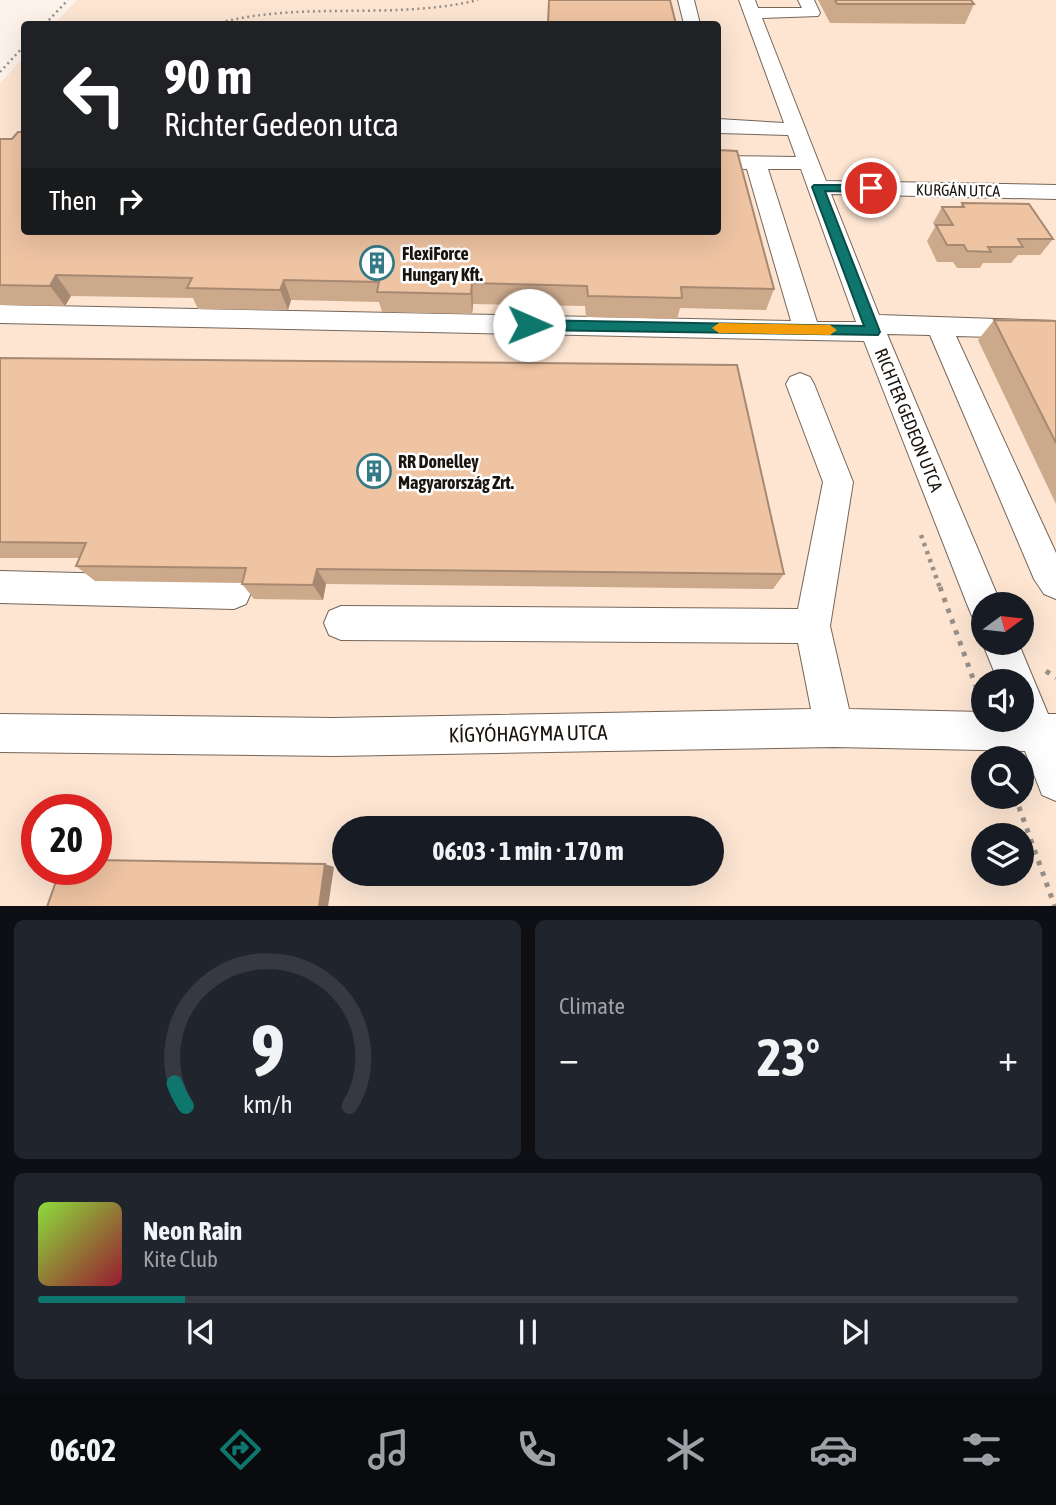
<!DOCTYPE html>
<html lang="en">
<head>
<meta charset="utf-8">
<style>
  body { margin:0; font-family:"Asap Condensed",sans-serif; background:#20242c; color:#f1f3f6; height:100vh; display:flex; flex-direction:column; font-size:26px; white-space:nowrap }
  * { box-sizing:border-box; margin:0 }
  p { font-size:23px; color:#9ea1a6 }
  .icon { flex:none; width:38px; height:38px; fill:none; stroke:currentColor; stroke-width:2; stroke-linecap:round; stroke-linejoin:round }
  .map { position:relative; height:906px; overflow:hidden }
  .side { display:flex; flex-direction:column; gap:14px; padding:14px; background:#0d0f14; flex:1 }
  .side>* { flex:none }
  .top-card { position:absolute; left:21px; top:21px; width:700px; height:214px; border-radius:7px; box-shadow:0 7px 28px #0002; background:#202124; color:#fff; overflow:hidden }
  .needle { width:46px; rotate:75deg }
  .buttons { position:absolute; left:971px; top:592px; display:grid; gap:14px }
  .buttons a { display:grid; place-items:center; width:63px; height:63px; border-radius:50%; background:#171b24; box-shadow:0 7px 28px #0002; font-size:35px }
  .speed { position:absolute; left:21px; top:794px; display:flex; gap:14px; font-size:35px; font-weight:700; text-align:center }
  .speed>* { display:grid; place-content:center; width:91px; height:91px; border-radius:50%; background:#171b24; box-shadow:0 7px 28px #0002; line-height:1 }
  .speed .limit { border:10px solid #d22; background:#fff; color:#111 }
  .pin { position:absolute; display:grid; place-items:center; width:60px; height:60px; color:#fff; margin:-30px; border:4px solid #fff; border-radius:50%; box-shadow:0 2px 7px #0007 }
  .me { position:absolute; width:77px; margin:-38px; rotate:91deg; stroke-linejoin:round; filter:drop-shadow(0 0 5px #0008) }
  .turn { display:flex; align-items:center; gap:24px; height:147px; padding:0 28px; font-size:32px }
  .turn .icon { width:91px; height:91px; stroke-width:2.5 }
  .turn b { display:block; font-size:49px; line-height:60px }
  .then { display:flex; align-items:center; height:66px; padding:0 28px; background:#0003; gap:14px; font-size:26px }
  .big { font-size:52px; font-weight:700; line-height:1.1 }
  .side .card { flex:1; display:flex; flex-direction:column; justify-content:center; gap:10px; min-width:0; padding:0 24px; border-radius:10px; background:#20242c }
  .side .dial { align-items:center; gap:0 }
  .dial svg { height:182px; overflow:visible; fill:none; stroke:#363941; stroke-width:7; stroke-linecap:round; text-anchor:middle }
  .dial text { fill:#f1f3f6; stroke:none }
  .song { display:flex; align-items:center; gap:21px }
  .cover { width:84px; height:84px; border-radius:10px; background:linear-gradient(135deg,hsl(90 70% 55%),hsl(350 70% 35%)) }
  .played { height:7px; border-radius:4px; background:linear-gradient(90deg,#0f766e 15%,#363941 15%) }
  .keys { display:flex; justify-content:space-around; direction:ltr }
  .heat { display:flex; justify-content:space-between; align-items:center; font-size:38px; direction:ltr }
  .side .tiles { flex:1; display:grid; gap:14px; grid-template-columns:1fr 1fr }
  .card:last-child { grid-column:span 2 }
  .trip { position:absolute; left:332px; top:816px; width:392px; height:70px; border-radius:35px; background:#171b24; box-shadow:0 7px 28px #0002; font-weight:700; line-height:70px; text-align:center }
  .tabs { display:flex; height:112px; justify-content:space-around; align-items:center; background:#090b0e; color:#9ea1a6 }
  .tabs .icon { width:49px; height:49px }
  .tabs .on { color:#0f766e }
  .tabs b { font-size:32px; color:#f1f3f6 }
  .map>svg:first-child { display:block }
</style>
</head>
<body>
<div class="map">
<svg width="1056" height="907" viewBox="0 0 1056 907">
  <rect width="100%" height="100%" fill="#fef3ea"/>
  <path fill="#fde5d2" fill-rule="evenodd" d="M77 0H1056V906H0V83L24 57V231H718V24H54ZM984 604H1022V642H984ZM984 681H1022V719H984ZM984 758H1022V796H984ZM37 810H96V870H37ZM345 828H712V873H345ZM984 835H1022V873H984Z"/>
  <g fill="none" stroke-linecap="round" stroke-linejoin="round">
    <g stroke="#75665a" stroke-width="2">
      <g id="minor">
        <path d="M678 0H694L700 24H684Z"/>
        <path d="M739 0H755L758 8H802L798 0H814L820 13 818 16 762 18 826 181 1056 185V199L831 194 879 315 1056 321V339L956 336 1056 553V599L1044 594 1034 579 930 335 887 334 1001 604H984V620L972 616 967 604 864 341 0 323V305L791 321 747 169 718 168V156L796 157 788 135 718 133V119L784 123ZM768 169H801L856 322H817Z"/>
        <path d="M800 373 810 377 814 384 853 482 830 626 849 709 984 712V719H1022V681H998L982 642 984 639V642H1018L1048 714H1056V801L1042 795 1025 751 834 747 334 756 0 752V714L334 718 811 709 798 643 341 640 329 635 324 623 329 611 341 606 798 609 823 482 786 384 790 377Z"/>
        <path d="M0 571 234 577 246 582 251 593 246 604 234 609 0 603Z"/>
      </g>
    </g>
    <g stroke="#989088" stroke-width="2.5" stroke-dasharray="2 3.5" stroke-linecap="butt">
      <path d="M45 24 68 0"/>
      <path d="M215 24C301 0 391 21 478 0"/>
      <path d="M0 72 24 46"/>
    </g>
    <path stroke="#989088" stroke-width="4.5" stroke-dasharray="3.5 5" stroke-linecap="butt" d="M921 535 940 588"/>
    <g stroke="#989088" stroke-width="5" stroke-dasharray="4.5 7" stroke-linecap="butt">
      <path d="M940 587 980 698"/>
      <path d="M1046 671 1056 678"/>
      <path d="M1015 796 1055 907"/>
    </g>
    <use href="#minor" fill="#fff" fill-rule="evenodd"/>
  </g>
  <g fill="#cda98c">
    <path d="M818 0H971L974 4 965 24 830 23Z"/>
    <path d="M0 139 774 289 766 310 680 308 677 319 586 317 585 306 473 304 472 314 382 312 379 302 291 300 288 310 198 309 193 298 71 296 65 306 0 305Z"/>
    <path d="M962 203 1053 239 1040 255H1018L1011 263H983L980 268H957L953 262H937L927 241 935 227 933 223 942 207H960Z"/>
    <path d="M994 320 1056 321V504L978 340Z"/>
    <path d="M0 358 784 574 773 589 326 584 323 600 254 599 242 584V583L95 581 76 566 79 558H0Z"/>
  </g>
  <g fill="#a78972">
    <path d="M56 275 71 296 65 306 50 286Z"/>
    <path d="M284 280 291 300 288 310 280 290Z"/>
    <path d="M472 283 473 304 472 314 471 294Z"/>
    <path d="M317 569 326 584 323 600 313 585Z"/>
    <path d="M325 864 334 867 328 907H319Z"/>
  </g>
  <g fill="#eec4a3" stroke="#a78972" stroke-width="2">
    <path d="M549 0H670L676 24H548Z"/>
    <path d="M835 0H971L974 4H837Z"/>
    <path d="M18 132H24V231H718V150L737 151 774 289 681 287 682 298 588 296 587 286 472 283 471 294 377 292 379 282 284 280 280 290 187 288 192 278 56 275 50 286 0 285V139H12Z"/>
    <path d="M962 203 1029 204 1053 239H1018L1023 247H988L991 252 967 251 964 245H947L936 225H953L942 207H964Z"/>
    <path d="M994 320 1056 321V443Z"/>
    <path d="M0 358 737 365 784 574 317 569 313 585 242 584 246 568 76 566 86 543 0 542Z"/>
    <path d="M96 860 325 864 319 907H47L60 870H96Z"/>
  </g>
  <path fill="#0f766e" stroke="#0a4d48" stroke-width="2" d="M814 185H871L876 188 871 192 825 191 880 332 878 335 529 330 522 325 529 320 864 326 812 187Z"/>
  <path fill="#f59e0b" d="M719 323 830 325 837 330 830 335 719 333 712 328Z"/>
  <defs>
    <g id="building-ring" transform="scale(1.75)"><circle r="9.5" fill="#fff" stroke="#337986" stroke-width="1.5"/><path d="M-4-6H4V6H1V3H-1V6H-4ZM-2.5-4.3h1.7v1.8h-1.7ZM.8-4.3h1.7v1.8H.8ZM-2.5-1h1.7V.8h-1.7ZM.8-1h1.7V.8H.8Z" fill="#337986"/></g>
  </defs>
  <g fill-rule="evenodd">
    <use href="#building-ring" x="377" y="263"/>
    <use href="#building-ring" x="374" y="471"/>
  </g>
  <g text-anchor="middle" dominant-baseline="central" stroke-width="5" stroke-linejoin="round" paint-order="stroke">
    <g font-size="16" fill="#1a140f" stroke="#fff">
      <text transform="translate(958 190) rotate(1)">KURGÁN UTCA</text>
    </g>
    <g font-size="18" font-weight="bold" fill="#1a140f" stroke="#fff" text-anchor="start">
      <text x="402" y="253">FlexiForce<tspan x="402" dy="21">Hungary Kft.</tspan></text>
      <text x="398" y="461">RR Donelley<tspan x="398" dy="21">Magyarország Zrt.</tspan></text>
    </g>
    <g font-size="18" fill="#1a140f" stroke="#fff">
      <text transform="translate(909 420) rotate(68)">RICHTER GEDEON UTCA</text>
    </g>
    <g font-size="21" fill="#1a140f" stroke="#fff">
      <text transform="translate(528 733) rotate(-1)">KÍGYÓHAGYMA UTCA</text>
    </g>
  </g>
</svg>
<div class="buttons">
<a><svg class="needle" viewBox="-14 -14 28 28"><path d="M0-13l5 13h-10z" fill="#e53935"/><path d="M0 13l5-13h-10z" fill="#9ea1a6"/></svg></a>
<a><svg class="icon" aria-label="sound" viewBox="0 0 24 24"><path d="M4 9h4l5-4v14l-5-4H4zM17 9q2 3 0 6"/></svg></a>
<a><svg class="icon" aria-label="search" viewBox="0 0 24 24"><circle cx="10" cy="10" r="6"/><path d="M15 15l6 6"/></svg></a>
<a><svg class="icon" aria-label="layers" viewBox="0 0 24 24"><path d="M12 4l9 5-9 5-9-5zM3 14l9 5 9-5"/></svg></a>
</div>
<div class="speed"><div class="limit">20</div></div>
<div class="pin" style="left:871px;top:188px;background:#d93025"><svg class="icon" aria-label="arrive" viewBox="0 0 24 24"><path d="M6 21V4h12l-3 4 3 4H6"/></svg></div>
<svg class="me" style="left:529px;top:325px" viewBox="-20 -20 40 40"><circle r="19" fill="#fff"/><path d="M0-13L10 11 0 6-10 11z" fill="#0f766e"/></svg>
<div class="trip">06:03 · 1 min · 170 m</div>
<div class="top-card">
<div class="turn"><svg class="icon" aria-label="left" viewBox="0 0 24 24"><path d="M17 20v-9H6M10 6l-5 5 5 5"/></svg><div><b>90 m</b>Richter Gedeon utca</div></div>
<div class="then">Then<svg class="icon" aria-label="right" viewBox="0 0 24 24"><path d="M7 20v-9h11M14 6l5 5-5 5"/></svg></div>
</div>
</div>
<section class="side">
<div class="tiles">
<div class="card dial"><svg viewBox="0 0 100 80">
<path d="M14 69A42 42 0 1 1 86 69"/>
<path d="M14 69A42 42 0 0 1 9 59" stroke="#0f766e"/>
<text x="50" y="56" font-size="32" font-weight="700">9</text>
<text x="50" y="72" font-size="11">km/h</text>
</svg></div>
<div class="card"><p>Climate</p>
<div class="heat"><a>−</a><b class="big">23°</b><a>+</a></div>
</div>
<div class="card">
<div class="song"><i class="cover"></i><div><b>Neon Rain</b><p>Kite Club</p></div></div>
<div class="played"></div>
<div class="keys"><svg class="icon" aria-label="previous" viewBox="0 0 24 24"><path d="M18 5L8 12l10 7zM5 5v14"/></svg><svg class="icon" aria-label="pause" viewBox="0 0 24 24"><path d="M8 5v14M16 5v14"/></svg><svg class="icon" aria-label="next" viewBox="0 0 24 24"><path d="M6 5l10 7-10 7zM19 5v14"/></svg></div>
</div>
</div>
</section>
<nav class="tabs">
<b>06:02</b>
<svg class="icon on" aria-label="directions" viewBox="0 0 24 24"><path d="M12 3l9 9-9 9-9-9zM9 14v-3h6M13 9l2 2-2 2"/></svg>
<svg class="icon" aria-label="music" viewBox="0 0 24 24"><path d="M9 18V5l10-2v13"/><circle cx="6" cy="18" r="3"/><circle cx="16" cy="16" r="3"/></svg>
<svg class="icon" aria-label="phone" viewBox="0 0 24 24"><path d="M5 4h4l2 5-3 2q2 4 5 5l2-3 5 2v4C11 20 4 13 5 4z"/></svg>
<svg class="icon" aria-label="climate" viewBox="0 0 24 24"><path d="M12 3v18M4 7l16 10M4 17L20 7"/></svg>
<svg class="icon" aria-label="car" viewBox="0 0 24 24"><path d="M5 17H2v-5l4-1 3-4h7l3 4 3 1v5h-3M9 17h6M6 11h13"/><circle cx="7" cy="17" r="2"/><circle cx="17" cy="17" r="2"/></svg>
<svg class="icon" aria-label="filters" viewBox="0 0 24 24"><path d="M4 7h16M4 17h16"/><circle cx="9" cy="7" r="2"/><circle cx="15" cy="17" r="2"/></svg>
</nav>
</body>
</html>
